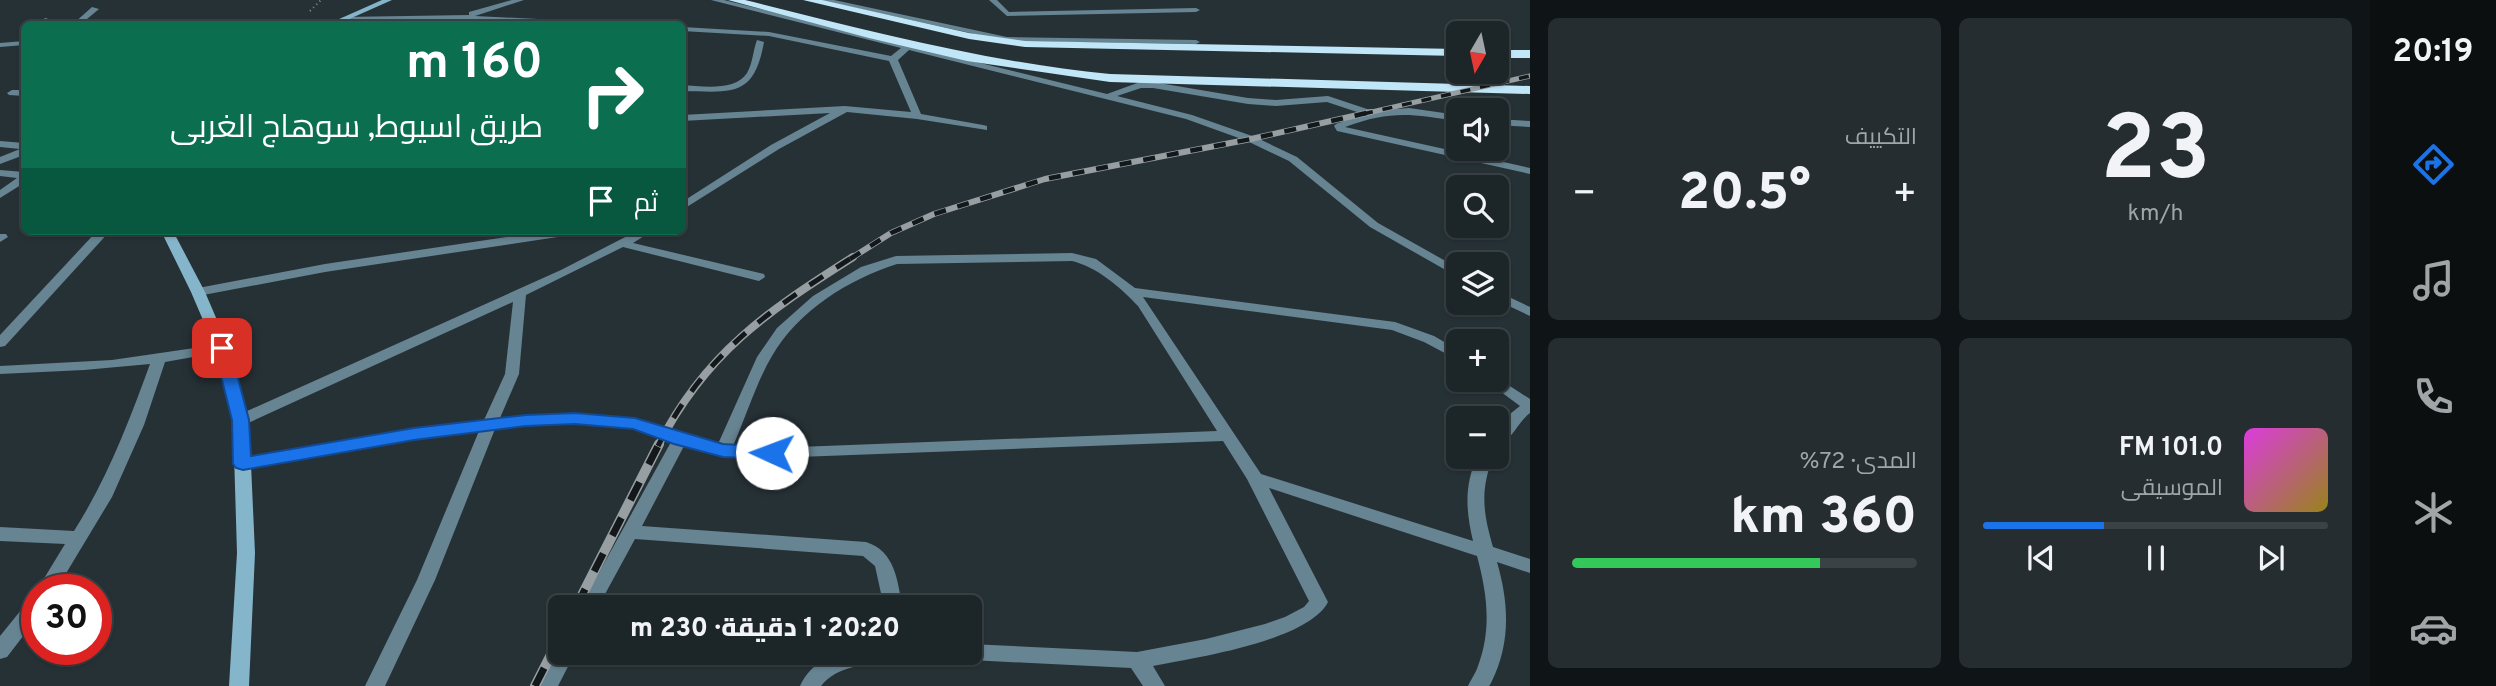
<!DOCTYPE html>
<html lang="ar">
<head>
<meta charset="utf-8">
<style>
  body { margin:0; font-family:Overpass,Cairo,sans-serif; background:#252d30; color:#f1f3f6; direction:rtl; height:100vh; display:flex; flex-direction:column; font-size:26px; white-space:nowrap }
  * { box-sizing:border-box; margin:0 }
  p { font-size:23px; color:#a0a5a8 }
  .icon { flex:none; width:38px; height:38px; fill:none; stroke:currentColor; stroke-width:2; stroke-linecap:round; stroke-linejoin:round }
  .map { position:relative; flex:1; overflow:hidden; direction:ltr }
  .sheet { display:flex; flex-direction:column; gap:18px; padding:18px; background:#0f1416; width:840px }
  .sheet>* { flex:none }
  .top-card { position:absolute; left:21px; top:21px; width:665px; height:214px; border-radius:10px; box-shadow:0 2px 5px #0004,0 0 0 2px #3a4245; direction:rtl; background:#0b6e4f; color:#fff; overflow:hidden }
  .needle { width:46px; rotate:189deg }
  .controls { position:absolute; left:1446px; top:21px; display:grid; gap:14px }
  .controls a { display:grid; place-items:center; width:63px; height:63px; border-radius:10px; background:#1c2528; box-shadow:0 2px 5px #0004,0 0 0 2px #3a4245; font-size:35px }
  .speed { position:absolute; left:21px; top:574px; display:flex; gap:14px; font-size:35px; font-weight:700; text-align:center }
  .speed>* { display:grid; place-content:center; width:91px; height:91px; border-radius:50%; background:#1c2528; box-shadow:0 2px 5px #0004,0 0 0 2px #3a4245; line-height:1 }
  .speed .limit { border:10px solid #d22; background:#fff; color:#111 }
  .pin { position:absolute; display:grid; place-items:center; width:60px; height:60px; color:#fff; margin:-30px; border-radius:14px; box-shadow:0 4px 10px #0006 }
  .me { position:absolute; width:77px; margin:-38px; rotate:272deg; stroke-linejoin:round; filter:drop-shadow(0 0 5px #0008) }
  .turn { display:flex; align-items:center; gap:24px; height:147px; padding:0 28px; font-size:32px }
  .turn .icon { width:91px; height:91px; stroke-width:2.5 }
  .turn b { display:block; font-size:49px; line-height:60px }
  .then { display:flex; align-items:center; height:66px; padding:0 28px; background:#0003; gap:14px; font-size:26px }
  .big { font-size:52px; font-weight:800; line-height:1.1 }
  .sheet .tile { flex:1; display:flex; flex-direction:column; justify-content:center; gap:10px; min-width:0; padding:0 24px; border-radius:10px; background:#252d30 }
  .sheet .dial { align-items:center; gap:0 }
  .dial b { font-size:91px; line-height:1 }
  .song { display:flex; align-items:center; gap:21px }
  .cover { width:84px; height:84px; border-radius:10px; background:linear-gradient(135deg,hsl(300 70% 55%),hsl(50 70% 35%)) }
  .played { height:7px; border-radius:4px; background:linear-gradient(90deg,#1a73e8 35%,#3a4245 35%) }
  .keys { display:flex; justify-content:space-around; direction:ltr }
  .heat { display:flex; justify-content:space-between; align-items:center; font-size:38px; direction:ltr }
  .charge { height:10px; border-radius:5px; background:linear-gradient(90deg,#34c759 72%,#3a4245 0) }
  .sheet .tiles { flex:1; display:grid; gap:18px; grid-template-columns:repeat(2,1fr) }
  .trip { position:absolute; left:548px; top:595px; width:434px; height:70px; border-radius:10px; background:#1c2528; box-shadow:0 2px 5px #0004,0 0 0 2px #3a4245; font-weight:800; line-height:70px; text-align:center; direction:rtl }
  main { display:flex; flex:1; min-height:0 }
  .tabs { display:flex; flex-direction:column; width:126px; justify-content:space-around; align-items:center; background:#0b0f10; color:#a0a5a8 }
  .tabs .icon { width:49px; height:49px }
  .tabs .current { color:#1a73e8 }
  .tabs b { font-size:32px; color:#f1f3f6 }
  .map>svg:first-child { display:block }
</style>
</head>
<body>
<main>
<nav class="tabs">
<b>20:19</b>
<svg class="icon current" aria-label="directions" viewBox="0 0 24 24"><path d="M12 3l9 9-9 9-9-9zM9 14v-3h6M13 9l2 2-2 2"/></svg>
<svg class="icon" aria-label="music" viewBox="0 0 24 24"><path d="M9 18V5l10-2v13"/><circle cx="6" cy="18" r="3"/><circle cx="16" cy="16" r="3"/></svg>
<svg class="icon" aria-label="phone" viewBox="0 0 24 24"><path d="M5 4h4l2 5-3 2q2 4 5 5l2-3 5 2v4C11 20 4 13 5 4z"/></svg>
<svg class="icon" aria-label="climate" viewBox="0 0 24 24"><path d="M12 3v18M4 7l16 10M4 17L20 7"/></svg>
<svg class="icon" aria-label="car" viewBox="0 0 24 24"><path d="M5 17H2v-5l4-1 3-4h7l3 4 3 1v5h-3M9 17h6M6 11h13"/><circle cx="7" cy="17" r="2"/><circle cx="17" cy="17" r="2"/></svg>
</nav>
<section class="sheet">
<div class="tiles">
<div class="tile dial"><b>23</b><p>km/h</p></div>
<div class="tile"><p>التكييف</p>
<div class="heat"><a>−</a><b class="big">20.5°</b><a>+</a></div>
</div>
<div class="tile">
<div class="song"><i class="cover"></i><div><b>101.0 FM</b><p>الموسيقى</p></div></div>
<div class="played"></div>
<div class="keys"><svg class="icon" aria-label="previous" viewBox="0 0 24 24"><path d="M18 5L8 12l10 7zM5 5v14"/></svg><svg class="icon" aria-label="pause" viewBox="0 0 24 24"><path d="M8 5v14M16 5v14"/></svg><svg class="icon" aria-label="next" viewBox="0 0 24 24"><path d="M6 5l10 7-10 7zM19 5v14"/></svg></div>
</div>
<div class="tile"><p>المدى · 72%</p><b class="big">360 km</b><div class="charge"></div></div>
</div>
</section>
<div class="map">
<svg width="1530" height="686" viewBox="0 0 1530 686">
  <rect width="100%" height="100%" fill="#263136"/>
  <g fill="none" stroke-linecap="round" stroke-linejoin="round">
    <path stroke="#878f93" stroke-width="2" stroke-dasharray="1 3.5" stroke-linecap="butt" d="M310 11 321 0"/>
    <g fill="#678492" fill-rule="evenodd">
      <path d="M512 0H524L475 16 599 22 603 24H560L454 19 344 21 340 19 344 17 469 15V12Z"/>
      <path d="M711 0H724L1107 94 1140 82H1153L1248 98 1276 100 1328 96 1373 111 1409 108 1458 115V121C1411 114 1391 110 1345 127L1530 168V174L1337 131 1334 126 1336 124 1363 114 1327 102 1276 106 1248 104 1153 88H1141L1117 96 1192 115 1255 137 1297 157 1378 223 1458 268V277L1370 227 1289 161 1247 141 1186 119 909 50 898 60 921 114 983 125 987 126V130L917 119 847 112 779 149 682 210V202L771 145 830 113 682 121V115L845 106 911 112 889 61 769 36 682 31V27L769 32 891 56 901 48Z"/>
      <path d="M819 0H834L1007 37 1196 40 1200 42 1196 44 1007 41Z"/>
      <path d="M989 0H997L1009 12 1196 8 1200 10 1196 12 1007 16Z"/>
      <path d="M92 7 99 9 81 24H73Z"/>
      <path d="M45 18 52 20 47 24H38Z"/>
      <path d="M336 21H339V24H257L261 22Z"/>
      <path d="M757 40 764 42C754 98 732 92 682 91V85C701 86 735 92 747 73 753 63 753 50 757 40Z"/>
      <path d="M24 41V45L0 47V43Z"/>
      <path d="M12 90H24V96L9 95 7 93Z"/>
      <path d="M1496 119 1530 121V127L1496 125Z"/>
      <path d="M0 141 24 143V155L0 164V157L20 149 0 147Z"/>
      <path d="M0 170 24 172V183L0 198V190L17 178 0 176Z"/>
      <path d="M97 231H110L5 346 0 347V335Z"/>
      <path d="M547 231H577L571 235 325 272 198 296 191 292 198 288 325 264Z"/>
      <path d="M637 231H652L633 243 764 274 765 277 759 281 623 247 526 295 519 374 500 418 575 413 635 419 718 444 757 357 777 328 813 296 861 267 896 256 1072 253 1096 259 1135 288 1395 322 1434 336 1458 350V360L1424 342 1392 330 1143 297 1261 474 1473 541C1466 511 1464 486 1477 457H1493C1480 491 1483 512 1493 547L1530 559V573L1497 562C1509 604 1511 643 1491 683L1489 686H1468C1471 679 1476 673 1478 666 1492 629 1487 593 1477 556L1269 488 1328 602C1308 641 1195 658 1153 666L1165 686H1143L1131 668 970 660 963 658 960 653H970V644L1137 652 1206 639 1265 624 1285 617 1304 607 1309 601 1247 479 1223 441 772 458 723 456 684 446 642 526 866 542C895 551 898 581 902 607H884L875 566 863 556 635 539 598 607H580L671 442 633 429 575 423 495 429 435 580 385 686H365L417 580 479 431 414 439 242 470 236 468 234 464 236 460 242 458 414 429 484 420 505 374 513 302 246 424 241 425 233 420 236 416 561 270ZM1072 261C1097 267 1120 287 1138 306L1217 431 772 448 733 446C746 417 756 383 772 356 798 311 849 279 897 264Z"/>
      <path d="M0 234H6L8 237 0 242Z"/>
      <path d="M1496 291 1530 307V316L1496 300Z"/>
      <path d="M222 344 229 348 227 351 165 362 144 425 112 497 56 590H37L65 544 0 541V527L74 531C107 479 129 422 150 364L84 370 0 374V366L112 360Z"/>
      <path d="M1496 377 1530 399V413C1518 422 1510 443 1496 447 1496 428 1504 418 1520 406L1485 380H1496Z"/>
      <path d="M37 597V618L7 657 0 659V636L30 599Z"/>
      <path d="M560 646V653H575L558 686H538Z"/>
      <path d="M843 653H900L897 659 890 661C865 665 838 665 821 686H800C809 666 823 660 843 653Z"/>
    </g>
    <g fill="#85b5cb" fill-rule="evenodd">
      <path d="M382 0H392L338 24H328Z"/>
      <path d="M161 231H173L205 292 229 348 249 420 255 553 249 686H229L237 553 233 420 215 348 191 292Z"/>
    </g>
    <g fill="#c0e6f8" fill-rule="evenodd">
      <path d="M728 0H745C866 30 986 62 1110 74L1530 86V94L1110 82 967 61 869 38Z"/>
      <path d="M803 0H822L969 33 1025 41 1458 49V56L1025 47 969 39Z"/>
      <rect x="1496" y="50" width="34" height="8"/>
    </g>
    <g stroke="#979fa3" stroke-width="5">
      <path id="rail-far3" d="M1363 114 1530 76"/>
    </g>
    <g stroke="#979fa3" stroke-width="6">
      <path id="rail-far2" d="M850 259 891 233 934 214 1045 179 1251 139 1371 112"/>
    </g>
    <g stroke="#979fa3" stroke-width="8">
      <path id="rail-far1" d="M658 446C705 353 768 311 853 257"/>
    </g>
    <g stroke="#979fa3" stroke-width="10">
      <g id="rail">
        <path d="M576 607 659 444"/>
        <path d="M535 686 560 637"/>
      </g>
    </g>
    <use href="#rail-far3" stroke="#13181a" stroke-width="3.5" stroke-dasharray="10" stroke-linecap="butt"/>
    <use href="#rail-far2" stroke="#13181a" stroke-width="4.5" stroke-dasharray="12" stroke-linecap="butt"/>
    <use href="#rail-far1" stroke="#13181a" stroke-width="5" stroke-dasharray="16" stroke-linecap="butt"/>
    <use href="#rail" stroke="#13181a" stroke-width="7" stroke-dasharray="20" stroke-linecap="butt"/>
  </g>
  <path fill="#1a73e8" stroke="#114b97" stroke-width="2" d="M222 343 230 348 249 420 251 456 414 428 526 415 575 413 635 418 723 444 772 447 778 449 781 453 778 457 772 459 723 457 674 444 633 429 575 424 526 426 414 440 243 470 236 468 233 464 232 420 214 348Z"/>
</svg>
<div class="controls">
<a><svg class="needle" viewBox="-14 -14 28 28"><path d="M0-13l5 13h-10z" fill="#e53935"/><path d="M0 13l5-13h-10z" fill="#a0a5a8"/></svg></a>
<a><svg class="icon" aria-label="sound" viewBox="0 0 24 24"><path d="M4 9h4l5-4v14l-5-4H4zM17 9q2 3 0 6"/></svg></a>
<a><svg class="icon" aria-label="search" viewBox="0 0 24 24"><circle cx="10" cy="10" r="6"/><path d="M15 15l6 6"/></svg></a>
<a><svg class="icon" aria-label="layers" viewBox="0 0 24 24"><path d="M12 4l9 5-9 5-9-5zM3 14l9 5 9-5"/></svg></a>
<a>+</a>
<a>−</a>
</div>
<div class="speed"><div class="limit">30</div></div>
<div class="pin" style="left:222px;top:348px;background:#d93025"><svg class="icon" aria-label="arrive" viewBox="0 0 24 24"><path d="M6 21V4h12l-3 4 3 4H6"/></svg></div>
<svg class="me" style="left:772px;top:453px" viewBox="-20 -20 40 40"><circle r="19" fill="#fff"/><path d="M0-13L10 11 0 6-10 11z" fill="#1a73e8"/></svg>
<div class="trip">20:20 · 1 دقيقة · 230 m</div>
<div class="top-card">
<div class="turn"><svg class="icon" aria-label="right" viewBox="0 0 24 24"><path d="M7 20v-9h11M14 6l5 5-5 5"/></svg><div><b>160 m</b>طريق اسيوط, سوهاج الغربى</div></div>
<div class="then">ثم<svg class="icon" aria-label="arrive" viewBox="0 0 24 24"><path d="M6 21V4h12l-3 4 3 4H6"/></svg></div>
</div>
</div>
</main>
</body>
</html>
